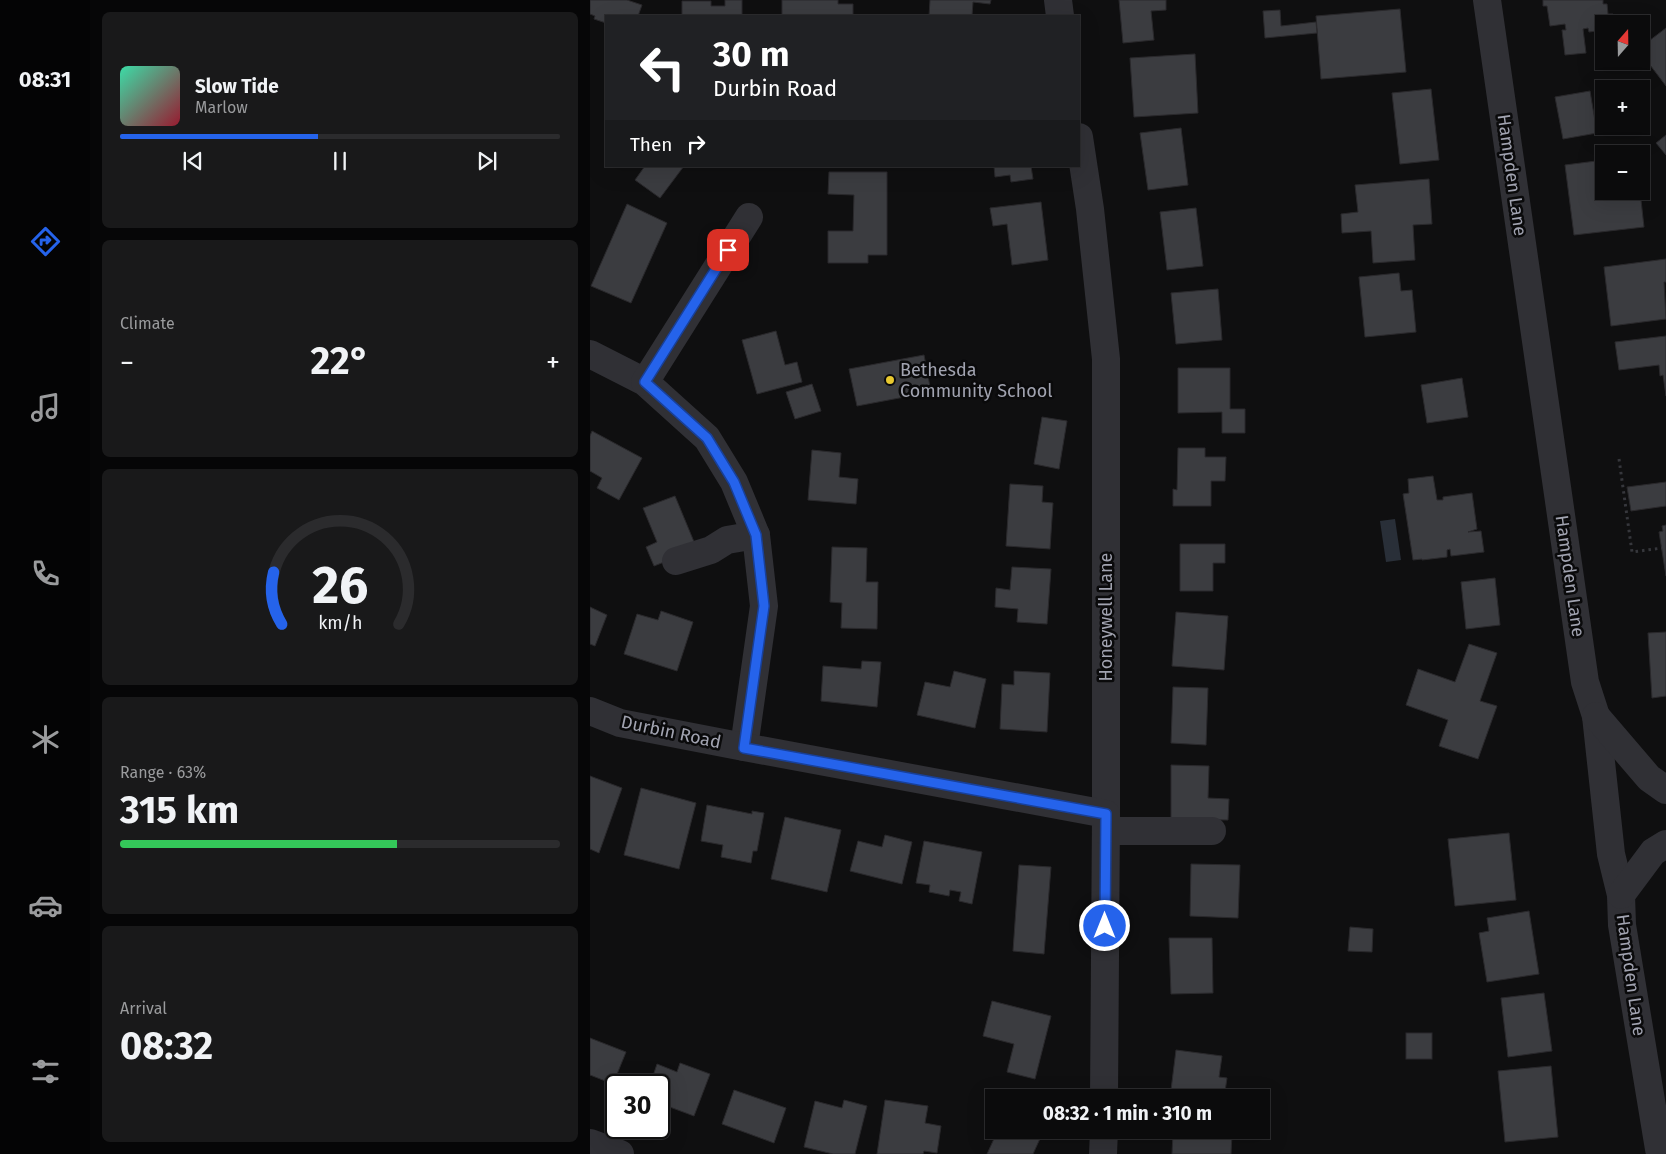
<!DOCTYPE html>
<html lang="en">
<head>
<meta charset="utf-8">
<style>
  body { margin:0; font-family:"Fira Sans",sans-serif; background:#19191a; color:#f1f3f6; height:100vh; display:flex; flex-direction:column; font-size:19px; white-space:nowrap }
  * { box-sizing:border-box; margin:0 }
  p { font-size:16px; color:#9a9b9d }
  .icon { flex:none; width:28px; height:28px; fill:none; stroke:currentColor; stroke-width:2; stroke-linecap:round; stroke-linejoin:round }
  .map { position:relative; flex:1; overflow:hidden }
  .panel { display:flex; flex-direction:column; gap:12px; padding:12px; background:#060607; width:500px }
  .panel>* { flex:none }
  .banner { position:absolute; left:15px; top:15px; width:475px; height:152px; border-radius:0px; box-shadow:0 5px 20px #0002,0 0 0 1px #2b2b2d; background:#202124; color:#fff; overflow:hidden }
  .needle { width:32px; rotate:20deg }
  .controls { position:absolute; left:1005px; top:15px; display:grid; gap:10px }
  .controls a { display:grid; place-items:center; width:55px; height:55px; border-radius:0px; background:#0b0b0c; box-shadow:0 5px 20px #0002,0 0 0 1px #2b2b2d; font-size:25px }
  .speed { position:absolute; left:15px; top:1074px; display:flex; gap:10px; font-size:25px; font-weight:700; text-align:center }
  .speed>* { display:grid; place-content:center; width:65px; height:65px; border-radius:50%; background:#0b0b0c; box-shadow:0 5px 20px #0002,0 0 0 1px #2b2b2d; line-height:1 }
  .speed .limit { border:2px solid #111; border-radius:8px; background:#fff; color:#111 }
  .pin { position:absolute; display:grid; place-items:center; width:42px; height:42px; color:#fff; margin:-21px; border-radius:10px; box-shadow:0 2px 8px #0006 }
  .me { position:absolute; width:55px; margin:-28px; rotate:0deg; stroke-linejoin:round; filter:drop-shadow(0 0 4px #0008) }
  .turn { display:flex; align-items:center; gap:18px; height:105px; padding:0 25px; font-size:22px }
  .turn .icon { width:65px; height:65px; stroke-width:2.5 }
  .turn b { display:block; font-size:35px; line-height:42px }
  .then { display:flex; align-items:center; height:48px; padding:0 25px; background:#0003; gap:10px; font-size:19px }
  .big { font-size:38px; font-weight:700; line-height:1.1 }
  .panel .widget { flex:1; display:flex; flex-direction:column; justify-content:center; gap:8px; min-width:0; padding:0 18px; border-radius:8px; background:#19191a }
  .panel .dial { align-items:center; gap:0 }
  .dial svg { height:130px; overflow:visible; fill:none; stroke:#2b2b2d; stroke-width:7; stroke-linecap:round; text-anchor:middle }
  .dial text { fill:#f1f3f6; stroke:none }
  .song { display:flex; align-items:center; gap:15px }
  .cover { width:60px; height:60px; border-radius:8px; background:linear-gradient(135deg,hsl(160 70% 55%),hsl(350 70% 35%)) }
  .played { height:5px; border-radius:2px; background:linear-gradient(90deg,#2563eb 45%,#2b2b2d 45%) }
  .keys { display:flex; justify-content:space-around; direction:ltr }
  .heat { display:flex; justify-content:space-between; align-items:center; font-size:28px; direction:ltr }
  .charge { height:8px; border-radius:4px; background:linear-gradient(90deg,#34c759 63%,#2b2b2d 0) }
  .trip { position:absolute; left:395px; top:1089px; width:285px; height:50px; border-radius:0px; background:#0b0b0c; box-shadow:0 5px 20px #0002,0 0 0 1px #2b2b2d; font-weight:700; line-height:50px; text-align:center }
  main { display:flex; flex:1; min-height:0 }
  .dock { display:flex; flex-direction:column; width:90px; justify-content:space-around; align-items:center; background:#040405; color:#9a9b9d }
  .dock .icon { width:35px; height:35px }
  .dock .active { color:#2563eb }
  .dock b { font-size:22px; color:#f1f3f6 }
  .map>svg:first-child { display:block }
</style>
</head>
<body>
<main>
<nav class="dock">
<b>08:31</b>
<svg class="icon active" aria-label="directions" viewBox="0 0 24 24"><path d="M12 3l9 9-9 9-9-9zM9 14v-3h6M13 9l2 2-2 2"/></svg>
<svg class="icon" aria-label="music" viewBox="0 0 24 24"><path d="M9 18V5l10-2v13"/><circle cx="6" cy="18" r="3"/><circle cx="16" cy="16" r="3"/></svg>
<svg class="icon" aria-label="phone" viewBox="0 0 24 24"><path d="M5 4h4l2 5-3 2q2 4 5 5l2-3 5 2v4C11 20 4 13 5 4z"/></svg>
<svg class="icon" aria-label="climate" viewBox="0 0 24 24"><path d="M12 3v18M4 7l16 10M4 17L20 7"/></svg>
<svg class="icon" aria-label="car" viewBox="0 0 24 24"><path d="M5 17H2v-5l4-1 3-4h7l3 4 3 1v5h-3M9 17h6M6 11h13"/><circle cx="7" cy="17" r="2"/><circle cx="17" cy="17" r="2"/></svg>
<svg class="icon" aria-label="filters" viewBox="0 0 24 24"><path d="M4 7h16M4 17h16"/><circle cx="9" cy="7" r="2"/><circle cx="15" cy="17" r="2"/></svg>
</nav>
<section class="panel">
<div class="widget">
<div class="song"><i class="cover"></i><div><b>Slow Tide</b><p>Marlow</p></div></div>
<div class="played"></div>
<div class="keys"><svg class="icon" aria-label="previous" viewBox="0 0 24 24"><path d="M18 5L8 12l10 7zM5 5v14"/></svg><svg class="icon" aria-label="pause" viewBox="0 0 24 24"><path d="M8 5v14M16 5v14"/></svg><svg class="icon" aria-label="next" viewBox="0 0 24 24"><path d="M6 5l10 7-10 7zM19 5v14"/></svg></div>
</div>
<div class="widget"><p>Climate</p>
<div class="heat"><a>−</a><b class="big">22°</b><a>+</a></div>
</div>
<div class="widget dial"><svg viewBox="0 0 100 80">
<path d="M14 69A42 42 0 1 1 86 69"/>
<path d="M14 69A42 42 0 0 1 9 37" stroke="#2563eb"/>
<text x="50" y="56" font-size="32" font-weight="700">26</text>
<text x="50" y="72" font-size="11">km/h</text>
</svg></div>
<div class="widget"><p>Range · 63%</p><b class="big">315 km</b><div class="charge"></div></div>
<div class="widget"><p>Arrival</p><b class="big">08:32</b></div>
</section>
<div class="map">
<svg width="1076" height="1154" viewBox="0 0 1076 1154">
  <rect width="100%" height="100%" fill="#0f0f10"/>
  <path fill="#292f38" d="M805 519 811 560 796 562 790 521Z"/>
  <g fill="#3b3c40" stroke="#2a292c">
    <path d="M0 0H37L52 5 48 16H16V23L4 19 5 16 0 14Z"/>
    <path d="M135 0H152V16H92V1H121V6H135Z"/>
    <path d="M192 0H248V4H263V16H192Z"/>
    <path d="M340 0H401L400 4 383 2 382 16H339Z"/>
    <path d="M529 0H576V10L561 11 564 40 533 43Z"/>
    <path d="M953 0H1013V4H1017L1018 14H1023L1024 24H1014V30L999 32 998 28 993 29 996 53 975 55 972 30H976L975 24 960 26 957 6H953Z"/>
    <path d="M810 9 816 72 731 79 726 16Z"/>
    <path d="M690 10 691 26 726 22 727 33 675 38 673 11Z"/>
    <path d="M1076 28V86L1051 53V47Z"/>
    <path d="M605 54 608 113 544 117 540 58Z"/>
    <path d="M841 89 849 160 810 164 802 93Z"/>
    <path d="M1000 91 1007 133 973 139 965 97Z"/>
    <path d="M591 128 598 185 558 190 550 133Z"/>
    <path d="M1076 135V155L1066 143Z"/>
    <path d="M1014 160V191H1050L1054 227 984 235 975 165Z"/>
    <path d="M55 166H94L70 198 45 180Z"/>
    <path d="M404 166H441L443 179 421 182 420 175 405 177Z"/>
    <path d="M239 172H297V255H278V263H238V231H263L264 195 238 194Z"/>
    <path d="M839 179 842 224 823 225 825 260 783 263 781 231 752 233 751 214 768 212 765 185Z"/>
    <path d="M451 202 458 260 422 265 417 224 403 226 400 208Z"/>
    <path d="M37 204 77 223 41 303 1 286Z"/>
    <path d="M606 208 613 266 577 270 570 212Z"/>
    <path d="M1076 259V282H1074L1076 319 1021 326 1014 267Z"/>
    <path d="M809 273 811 291 822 290 826 332 775 337 769 277Z"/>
    <path d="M628 289 632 340 586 344 581 293Z"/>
    <path d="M186 331 195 365 207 362 212 382 167 394 152 340Z"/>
    <path d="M1076 336V396L1073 375 1070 376 1069 365 1029 370 1025 342Z"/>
    <path d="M334 355 341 392 267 406 259 369Z"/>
    <path d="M588 368H640V409H655V433H632V412L588 413Z"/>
    <path d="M872 378 878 417 837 423 831 385Z"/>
    <path d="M222 384 231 411 205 419 196 392Z"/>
    <path d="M452 417 477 421 469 469 444 464Z"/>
    <path d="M2 431 52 458 29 500 7 488 12 478 0 471V436Z"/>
    <path d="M588 448H615V457H636L635 481H621V506H583V489L587 490Z"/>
    <path d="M222 450 251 453 249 477 268 479 266 504 218 500Z"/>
    <path d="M843 476 847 500H853V497L882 493 887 529 878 532 891 531 894 552 861 556 860 549 857 550V557L832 560V559L823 560 813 494 819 493 818 479Z"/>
    <path d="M1076 482V506L1041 511 1037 487Z"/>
    <path d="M420 484 453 486 452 502 463 503 460 549 416 546Z"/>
    <path d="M85 496 107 549 64 566 56 547 67 542 53 508Z"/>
    <path d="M1076 525V576L1069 532 1073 531 1072 526Z"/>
    <path d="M590 544H635V563H623V591H590Z"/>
    <path d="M242 547 277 548 276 582H288L287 629 251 628 252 603 240 602Z"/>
    <path d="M422 567 461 569 457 624 427 622 428 609 405 607 406 588 420 590Z"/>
    <path d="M905 578 910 625 876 629 871 582Z"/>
    <path d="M0 607 17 615 5 646 0 644Z"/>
    <path d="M71 611 103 622 87 671 34 654 47 614 68 620Z"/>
    <path d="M586 612 638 616 634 670 582 666Z"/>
    <path d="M1076 632V696L1062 698 1058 633Z"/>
    <path d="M879 644 907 653 890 701 907 706 888 759 849 746 858 720 816 705 828 669 865 682Z"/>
    <path d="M272 661 291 662 287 707 231 701 233 666 271 669Z"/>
    <path d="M364 671 396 679 385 728 327 715 335 682 360 687Z"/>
    <path d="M424 671 460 673 457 732 410 729 412 684 424 685Z"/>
    <path d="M583 687 618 688 616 745 581 743Z"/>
    <path d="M581 765 619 766 618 798 639 799 638 820 581 819Z"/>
    <path d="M0 776 32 788 9 853 0 849Z"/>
    <path d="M51 788 106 803 89 869 34 855Z"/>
    <path d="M117 805 162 814V811L174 813 167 851H163L161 863 131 857 133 845 111 841Z"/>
    <path d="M195 817 251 830 237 892 181 879Z"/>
    <path d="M919 833 926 900 865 906 858 839Z"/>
    <path d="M295 835 322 842 312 884 260 871 268 841 292 847Z"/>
    <path d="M334 841 392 852 382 904 369 901 371 892 360 890 359 896 339 892 340 885 326 883Z"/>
    <path d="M601 864 650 865 648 918 600 916Z"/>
    <path d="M429 865 461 867 454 954 423 951Z"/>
    <path d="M939 911 949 974 897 982 889 933 899 931 897 918Z"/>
    <path d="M760 927 783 929 782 952 758 951Z"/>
    <path d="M579 938H622L623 993 581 994Z"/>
    <path d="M954 993 962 1051 918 1057 911 998Z"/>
    <path d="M402 1001 461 1016 445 1079 417 1072 424 1044 393 1036Z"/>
    <rect x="816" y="1033" width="26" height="26"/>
    <path d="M0 1038 36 1052 23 1084 0 1075Z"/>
    <path d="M586 1050 632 1056 629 1077 637 1078 634 1098H580Z"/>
    <path d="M90 1063 120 1074 104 1116 69 1103V1085H60L67 1064 87 1072Z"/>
    <path d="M961 1066 968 1137 915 1142 908 1071Z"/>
    <path d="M144 1090 196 1108 184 1143 132 1124Z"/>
    <path d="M254 1100 277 1106 265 1154H243L214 1147 225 1101 252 1108Z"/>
    <path d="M295 1100 338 1106 335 1123 351 1126 347 1153 334 1151 333 1154H287Z"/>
    <path d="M408 1130H454L443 1154H397Z"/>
    <path d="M583 1132 642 1134 641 1154H582Z"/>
  </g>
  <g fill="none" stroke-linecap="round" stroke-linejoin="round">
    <path stroke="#36373c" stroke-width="3" stroke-dasharray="2.5 4" stroke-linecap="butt" d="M1029 459 1042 552 1072 548"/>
    <g stroke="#303035" stroke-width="28">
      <path d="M468 0 470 16"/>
      <path d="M897 0 995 682 1006 716 1021 854 1031 895 1032 925 1069 1149"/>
      <path d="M489 137 500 209 516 359V814L514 1098"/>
      <path d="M0 354 55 382 117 438 144 482 166 535 174 606 154 747"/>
      <path d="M55 382 159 217"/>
      <path d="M86 561 121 550 137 540 166 535"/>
      <path d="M0 711 30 723 154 747 516 814"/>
      <path d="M1006 716 1059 778 1076 790"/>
      <path d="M516 831H622"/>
      <path d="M1031 895 1063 852 1076 844"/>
      <path d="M0 1143 30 1154"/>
      <path d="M513 1154 514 1130"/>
    </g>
  </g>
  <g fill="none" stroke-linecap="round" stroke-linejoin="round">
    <g stroke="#184099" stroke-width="12">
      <path id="route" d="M138 250 55 382 117 438 144 482 166 535 174 606 154 748 516 814 515 926"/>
    </g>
    <use href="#route" stroke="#2563eb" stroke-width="9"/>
  </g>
  <circle fill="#e8c82f" stroke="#0a0a0b" stroke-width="2" cx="300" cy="380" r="5"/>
  <g text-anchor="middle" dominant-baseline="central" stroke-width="5" stroke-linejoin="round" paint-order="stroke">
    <g font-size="18" fill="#a1a3b0" stroke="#0a0a0b">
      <text transform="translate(922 175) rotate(82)">Hampden Lane</text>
      <text transform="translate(980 576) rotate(82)">Hampden Lane</text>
      <text transform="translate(516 617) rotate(-90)">Honeywell Lane</text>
      <text transform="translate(81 732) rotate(12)">Durbin Road</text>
      <text transform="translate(1041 975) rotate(82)">Hampden Lane</text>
    </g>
    <g font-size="18" fill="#a1a3b0" stroke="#0a0a0b" text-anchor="start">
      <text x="310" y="370">Bethesda<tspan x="310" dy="21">Community School</tspan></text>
    </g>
  </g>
</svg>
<div class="controls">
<a><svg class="needle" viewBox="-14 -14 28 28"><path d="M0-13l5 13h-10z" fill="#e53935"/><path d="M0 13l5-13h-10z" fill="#9a9b9d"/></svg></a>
<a>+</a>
<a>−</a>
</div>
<div class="speed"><div class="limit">30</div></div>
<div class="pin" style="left:138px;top:250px;background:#d93025"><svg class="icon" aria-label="arrive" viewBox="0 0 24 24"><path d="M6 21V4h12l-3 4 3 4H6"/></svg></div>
<svg class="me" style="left:515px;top:926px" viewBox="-20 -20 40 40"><circle r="17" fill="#2563eb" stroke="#fff" stroke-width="3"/><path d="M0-11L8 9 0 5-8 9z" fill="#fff"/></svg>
<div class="trip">08:32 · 1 min · 310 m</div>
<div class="banner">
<div class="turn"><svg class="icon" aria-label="left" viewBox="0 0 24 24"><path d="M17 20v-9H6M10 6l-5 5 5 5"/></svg><div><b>30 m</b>Durbin Road</div></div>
<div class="then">Then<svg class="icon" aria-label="right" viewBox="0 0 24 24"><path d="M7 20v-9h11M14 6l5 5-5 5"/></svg></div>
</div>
</div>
</main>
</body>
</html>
